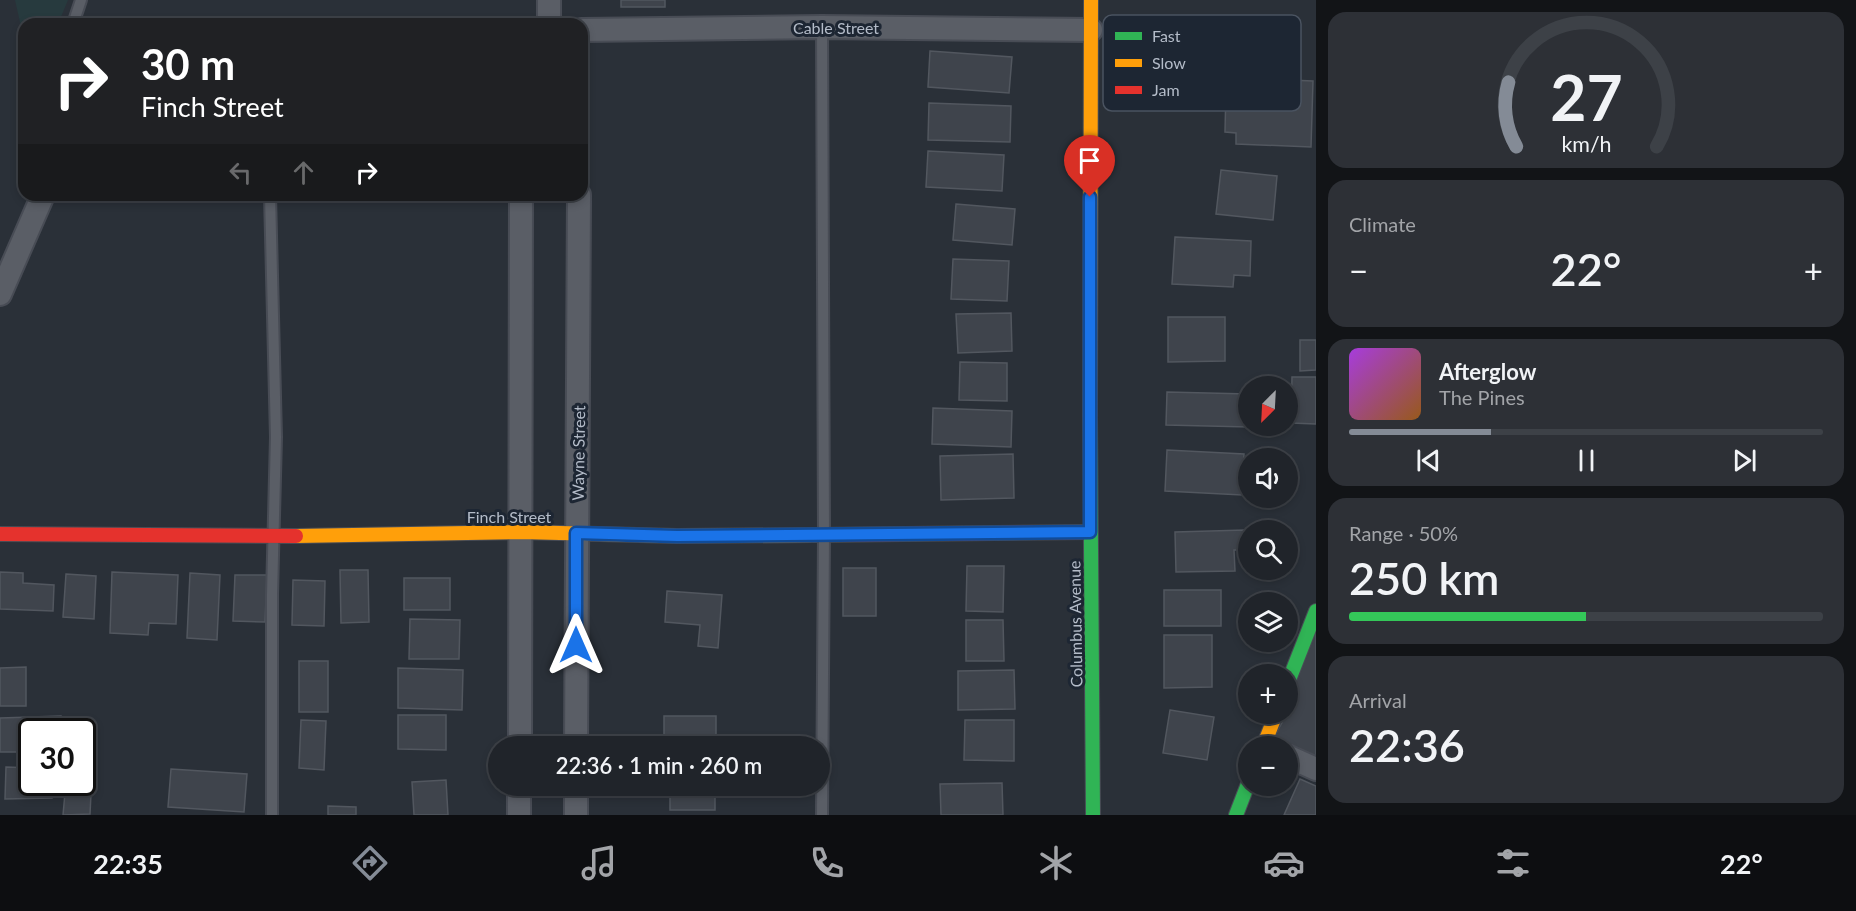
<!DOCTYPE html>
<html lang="en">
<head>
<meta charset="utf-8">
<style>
  body { margin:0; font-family:Lato,sans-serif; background:#2d3036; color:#f1f3f6; height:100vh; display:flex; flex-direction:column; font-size:22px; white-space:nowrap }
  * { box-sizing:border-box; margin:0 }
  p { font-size:20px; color:#a2a4a8 }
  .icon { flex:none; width:33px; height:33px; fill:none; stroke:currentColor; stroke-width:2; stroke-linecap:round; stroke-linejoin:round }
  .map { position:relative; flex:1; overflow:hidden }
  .side { display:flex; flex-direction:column; gap:12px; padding:12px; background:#121417; width:540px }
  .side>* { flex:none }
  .guide { position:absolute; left:18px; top:18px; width:570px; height:183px; border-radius:18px; box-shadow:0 3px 9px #0003,0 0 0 2px #3d4147; background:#202124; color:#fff; overflow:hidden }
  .needle { width:39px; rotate:204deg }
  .buttons { position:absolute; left:1238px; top:376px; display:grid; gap:12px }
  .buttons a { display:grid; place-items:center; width:60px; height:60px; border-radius:50%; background:#20242a; box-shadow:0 3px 9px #0003,0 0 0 2px #3d4147; font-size:30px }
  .speed { position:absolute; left:18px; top:718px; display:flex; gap:12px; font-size:30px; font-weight:700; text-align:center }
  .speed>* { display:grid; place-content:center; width:78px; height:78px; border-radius:50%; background:#20242a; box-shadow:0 3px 9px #0003,0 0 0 2px #3d4147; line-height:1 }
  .speed .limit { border:3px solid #111; border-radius:9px; background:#fff; color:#111 }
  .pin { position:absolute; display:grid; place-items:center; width:51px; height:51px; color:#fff; margin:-62px -26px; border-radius:50% 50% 50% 0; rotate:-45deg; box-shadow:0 0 6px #0007 }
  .pin .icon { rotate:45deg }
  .me { position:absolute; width:66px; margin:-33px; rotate:0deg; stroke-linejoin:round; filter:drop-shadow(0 0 4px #0008) }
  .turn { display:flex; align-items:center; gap:21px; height:126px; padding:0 24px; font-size:27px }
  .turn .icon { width:78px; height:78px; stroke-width:2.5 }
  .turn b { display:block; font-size:42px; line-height:51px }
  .lanes { display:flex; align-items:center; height:57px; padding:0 24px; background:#0003; justify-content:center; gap:30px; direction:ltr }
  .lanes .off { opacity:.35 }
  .big { font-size:45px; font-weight:600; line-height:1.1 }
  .side .tile { flex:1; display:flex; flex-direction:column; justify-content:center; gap:9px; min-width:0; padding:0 21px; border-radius:18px; background:#2d3036 }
  .side .dial { align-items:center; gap:0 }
  .dial svg { height:156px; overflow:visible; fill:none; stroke:#3d4147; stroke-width:7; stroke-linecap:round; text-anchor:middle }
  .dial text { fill:#f1f3f6; stroke:none }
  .song { display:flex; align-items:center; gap:18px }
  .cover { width:72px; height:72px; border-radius:9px; background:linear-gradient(135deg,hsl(280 70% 55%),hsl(30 70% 35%)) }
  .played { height:6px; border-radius:3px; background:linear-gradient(90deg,#848b96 30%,#3d4147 30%) }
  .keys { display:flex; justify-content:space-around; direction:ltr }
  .heat { display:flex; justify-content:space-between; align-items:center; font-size:33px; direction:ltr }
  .charge { height:9px; border-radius:4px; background:linear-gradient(90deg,#34c759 50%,#3d4147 0) }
  .trip { position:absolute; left:488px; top:736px; width:342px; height:60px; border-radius:30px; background:#20242a; box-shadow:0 3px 9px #0003,0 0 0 2px #3d4147; font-weight:600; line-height:60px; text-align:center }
  .menu { display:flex; height:96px; justify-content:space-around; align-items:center; background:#0d0e11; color:#a2a4a8 }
  .menu .icon { width:42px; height:42px }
  .menu .on { color:#848b96 }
  .menu b { font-size:27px; color:#f1f3f6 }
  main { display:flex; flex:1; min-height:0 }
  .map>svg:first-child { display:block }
</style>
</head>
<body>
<main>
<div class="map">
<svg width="1316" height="815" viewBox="0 0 1316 815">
  <rect width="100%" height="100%" fill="#2a3038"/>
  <path fill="#273a3e" d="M15 0H68L58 24H24V40Z"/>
  <g fill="#3f444c" stroke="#52575f" stroke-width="1.5">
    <rect x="621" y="0" width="44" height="7"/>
    <path d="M930 51 1012 57 1009 93 928 87Z"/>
    <path d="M1264 79 1313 81 1311 147 1236 144V133L1225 132 1226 88 1264 89Z"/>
    <path d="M929 103 1011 106 1010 142 928 140Z"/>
    <path d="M928 151 1004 155 1002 191 926 187Z"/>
    <path d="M1221 170 1277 176 1273 220 1216 214Z"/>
    <path d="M956 204 1015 209 1012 245 953 240Z"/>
    <path d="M1175 237 1251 241 1250 276 1234 275 1233 287 1172 284Z"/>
    <path d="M953 259 1009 261 1007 301 951 299Z"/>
    <path d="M1011 313 1012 351 958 353 956 314Z"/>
    <path d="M1168 317H1225V361L1168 362Z"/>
    <path d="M1300 340H1316V370L1300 371Z"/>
    <path d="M960 362 1007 363V401L959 400Z"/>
    <path d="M1292 377H1316V424L1291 423Z"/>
    <path d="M1167 392 1248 394 1249 427 1166 425Z"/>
    <path d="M933 408 1012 411 1011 447 932 444Z"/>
    <path d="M1167 450 1244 454 1242 495 1165 491Z"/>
    <path d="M1013 454 1014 498 941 500 940 456Z"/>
    <path d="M1245 530 1246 550H1234L1235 571 1176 572 1175 532Z"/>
    <path d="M967 566H1004L1003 612 966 611Z"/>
    <rect x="843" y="568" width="33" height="48"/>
    <path d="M340 570H368L369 622 341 623Z"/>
    <path d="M0 572 23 573V583L54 585 53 611 0 609Z"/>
    <path d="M112 572 178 575 176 624 149 623 148 635 110 633Z"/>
    <path d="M190 573 220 575 217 640 187 638Z"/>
    <path d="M66 574 96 576 94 619 63 617Z"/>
    <path d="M235 575H267L265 622 233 621Z"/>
    <rect x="404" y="578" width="46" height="32"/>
    <path d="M293 580 325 581 324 626 292 625Z"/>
    <rect x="1164" y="590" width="57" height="36"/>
    <path d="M667 591 722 595 718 648 698 646 700 625 665 622Z"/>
    <path d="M1316 611V769L1287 747H1268L1287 714V685Z"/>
    <path d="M410 619 460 620 459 659H409Z"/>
    <path d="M966 620H1003L1004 661H966Z"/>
    <path d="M1164 635H1212V687L1164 688Z"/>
    <rect x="299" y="661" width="29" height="51"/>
    <path d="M26 667V706H0V668Z"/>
    <path d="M398 668 463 670 462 710 398 708Z"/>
    <path d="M1014 670 1015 709 958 710V671Z"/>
    <path d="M1170 710 1214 717 1207 760 1163 753Z"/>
    <path d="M398 715H446V750L398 749Z"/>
    <path d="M61 716 62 732H32V752H0V718Z"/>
    <path d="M664 716H716V736H701V747H664Z"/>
    <path d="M301 720 326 721 324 770 299 768Z"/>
    <path d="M965 720H1014V761L964 760Z"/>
    <path d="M6 767 32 768V783H52V798L5 799Z"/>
    <path d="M171 769 247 774 244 812 168 807Z"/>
    <path d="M1300 779 1316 786V815H1284Z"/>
    <path d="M446 780 448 815H414L412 782Z"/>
    <path d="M1002 783 1003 815H941L940 784Z"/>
    <rect x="670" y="786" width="45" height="24"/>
    <path d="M65 793 91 794 90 814 63 815Z"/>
    <path d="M328 806 356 807V815H328Z"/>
  </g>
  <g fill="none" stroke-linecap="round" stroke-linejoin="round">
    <g stroke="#484c55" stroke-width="14">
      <g id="lane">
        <path d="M73 24 81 0"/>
        <path d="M270 195 276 437 272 595V815"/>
        <path d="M822 815 824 535 822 27"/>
      </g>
    </g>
    <g stroke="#484c55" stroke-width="26">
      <g id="street">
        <path d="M549 24V0"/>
        <path d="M582 30 822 27 1091 30"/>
        <path d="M0 294 43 195"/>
        <path d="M520 747 521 195"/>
        <path d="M576 747 579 195"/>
        <path d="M1287 756 1316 769"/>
        <path d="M576 786V815"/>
        <path d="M519 815V786"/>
      </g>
    </g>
    <g stroke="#484c55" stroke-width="16">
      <g id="fast">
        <path d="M1090 416 1093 815"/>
        <path d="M1287 685 1316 611"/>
        <path d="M1236 815 1248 784"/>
      </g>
    </g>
    <g stroke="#484c55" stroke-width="16">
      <g id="slow">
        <path d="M1090 416 1091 0"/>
        <path d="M296 536 521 532 677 536 814 535"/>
        <path d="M1263 747 1276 714"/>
      </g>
    </g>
    <g stroke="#484c55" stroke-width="16">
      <g id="jam">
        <path d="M0 534 296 536"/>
        <path d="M814 535 1090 532"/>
      </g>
    </g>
    <use href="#lane" stroke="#5a5e66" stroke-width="10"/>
    <use href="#street" stroke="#5a5e66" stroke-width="22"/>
    <use href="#fast" stroke="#30b455" stroke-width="14"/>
    <use href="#slow" stroke="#ff9f0a" stroke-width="14"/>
    <use href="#jam" stroke="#e5322d" stroke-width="14"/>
  </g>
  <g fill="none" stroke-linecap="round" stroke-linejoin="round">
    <g stroke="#114b97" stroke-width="15">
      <path id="route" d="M576 645V533L677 536 1090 532V197"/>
    </g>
    <use href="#route" stroke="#1a73e8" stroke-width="10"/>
  </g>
  <g text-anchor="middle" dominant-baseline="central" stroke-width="6" stroke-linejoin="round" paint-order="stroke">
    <g font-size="16" fill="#b4bcc9" stroke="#1d2633">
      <text x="836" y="27">Cable Street</text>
      <text transform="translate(578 453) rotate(-89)">Wayne Street</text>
      <text x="509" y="516">Finch Street</text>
      <text transform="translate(1075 624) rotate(-91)">Columbus Avenue</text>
    </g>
  </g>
  <rect x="1103" y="15" width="198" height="96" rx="9" fill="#1d2633" stroke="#4a5360" stroke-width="1.5"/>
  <rect x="1115" y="32" width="27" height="8" fill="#30b455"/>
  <rect x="1115" y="59" width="27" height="8" fill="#ff9f0a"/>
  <rect x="1115" y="86" width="27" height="8" fill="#e5322d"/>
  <g font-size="16" fill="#b4bcc9">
    <text x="1152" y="42">Fast</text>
    <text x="1152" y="69">Slow</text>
    <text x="1152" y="96">Jam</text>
  </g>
</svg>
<div class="buttons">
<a><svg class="needle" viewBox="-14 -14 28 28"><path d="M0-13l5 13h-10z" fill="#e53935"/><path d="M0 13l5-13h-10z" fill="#a2a4a8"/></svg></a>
<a><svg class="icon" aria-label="sound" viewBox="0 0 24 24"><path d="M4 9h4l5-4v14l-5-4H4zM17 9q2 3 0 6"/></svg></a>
<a><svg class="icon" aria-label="search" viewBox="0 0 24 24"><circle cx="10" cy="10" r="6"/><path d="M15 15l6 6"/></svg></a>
<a><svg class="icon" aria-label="layers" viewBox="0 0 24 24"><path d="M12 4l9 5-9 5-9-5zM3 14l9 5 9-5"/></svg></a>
<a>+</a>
<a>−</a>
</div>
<div class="speed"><div class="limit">30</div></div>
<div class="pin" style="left:1090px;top:197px;background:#d93025"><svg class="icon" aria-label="arrive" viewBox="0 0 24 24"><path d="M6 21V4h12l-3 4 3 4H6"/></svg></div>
<svg class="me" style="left:576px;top:645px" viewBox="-20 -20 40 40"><path d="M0-17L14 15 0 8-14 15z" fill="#1a73e8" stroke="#fff" stroke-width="4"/></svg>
<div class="trip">22:36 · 1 min · 260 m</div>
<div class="guide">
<div class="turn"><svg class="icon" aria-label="right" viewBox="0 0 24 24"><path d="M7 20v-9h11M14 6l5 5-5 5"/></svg><div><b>30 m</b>Finch Street</div></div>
<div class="lanes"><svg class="icon off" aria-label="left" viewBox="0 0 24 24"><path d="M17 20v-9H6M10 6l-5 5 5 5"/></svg><svg class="icon off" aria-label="ahead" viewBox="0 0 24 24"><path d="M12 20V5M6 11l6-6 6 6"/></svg><svg class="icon" aria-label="right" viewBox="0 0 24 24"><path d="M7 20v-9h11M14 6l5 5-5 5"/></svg></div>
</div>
</div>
<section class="side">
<div class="tile dial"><svg viewBox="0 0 100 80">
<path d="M14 69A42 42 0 1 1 86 69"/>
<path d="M14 69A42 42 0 0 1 10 36" stroke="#848b96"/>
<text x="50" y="56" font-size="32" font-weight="700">27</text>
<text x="50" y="72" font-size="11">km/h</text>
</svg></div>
<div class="tile"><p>Climate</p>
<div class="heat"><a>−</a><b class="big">22°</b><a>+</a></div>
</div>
<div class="tile">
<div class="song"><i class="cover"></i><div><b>Afterglow</b><p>The Pines</p></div></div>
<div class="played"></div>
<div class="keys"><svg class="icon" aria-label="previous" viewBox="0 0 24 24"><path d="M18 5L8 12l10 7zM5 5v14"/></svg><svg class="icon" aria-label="pause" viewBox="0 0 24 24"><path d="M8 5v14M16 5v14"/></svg><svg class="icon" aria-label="next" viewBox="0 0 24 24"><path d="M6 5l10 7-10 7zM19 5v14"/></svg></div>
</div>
<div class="tile"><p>Range · 50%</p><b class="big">250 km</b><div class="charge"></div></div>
<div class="tile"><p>Arrival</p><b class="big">22:36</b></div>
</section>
</main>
<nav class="menu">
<b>22:35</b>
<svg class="icon on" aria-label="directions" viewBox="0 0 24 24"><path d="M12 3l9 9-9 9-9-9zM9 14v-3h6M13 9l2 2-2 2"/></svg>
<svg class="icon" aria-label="music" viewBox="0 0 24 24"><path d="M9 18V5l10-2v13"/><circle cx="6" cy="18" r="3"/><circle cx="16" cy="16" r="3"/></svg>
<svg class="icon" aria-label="phone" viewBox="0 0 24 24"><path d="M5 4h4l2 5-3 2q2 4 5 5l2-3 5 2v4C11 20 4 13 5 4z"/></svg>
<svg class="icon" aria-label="climate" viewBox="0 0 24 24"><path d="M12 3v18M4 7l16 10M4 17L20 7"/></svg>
<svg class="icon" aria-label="car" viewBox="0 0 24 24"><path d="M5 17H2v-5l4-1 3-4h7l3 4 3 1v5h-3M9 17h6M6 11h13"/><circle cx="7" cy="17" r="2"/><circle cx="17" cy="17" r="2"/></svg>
<svg class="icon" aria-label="filters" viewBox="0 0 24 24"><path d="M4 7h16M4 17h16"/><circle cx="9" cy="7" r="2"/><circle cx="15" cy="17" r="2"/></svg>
<b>22°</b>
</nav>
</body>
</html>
